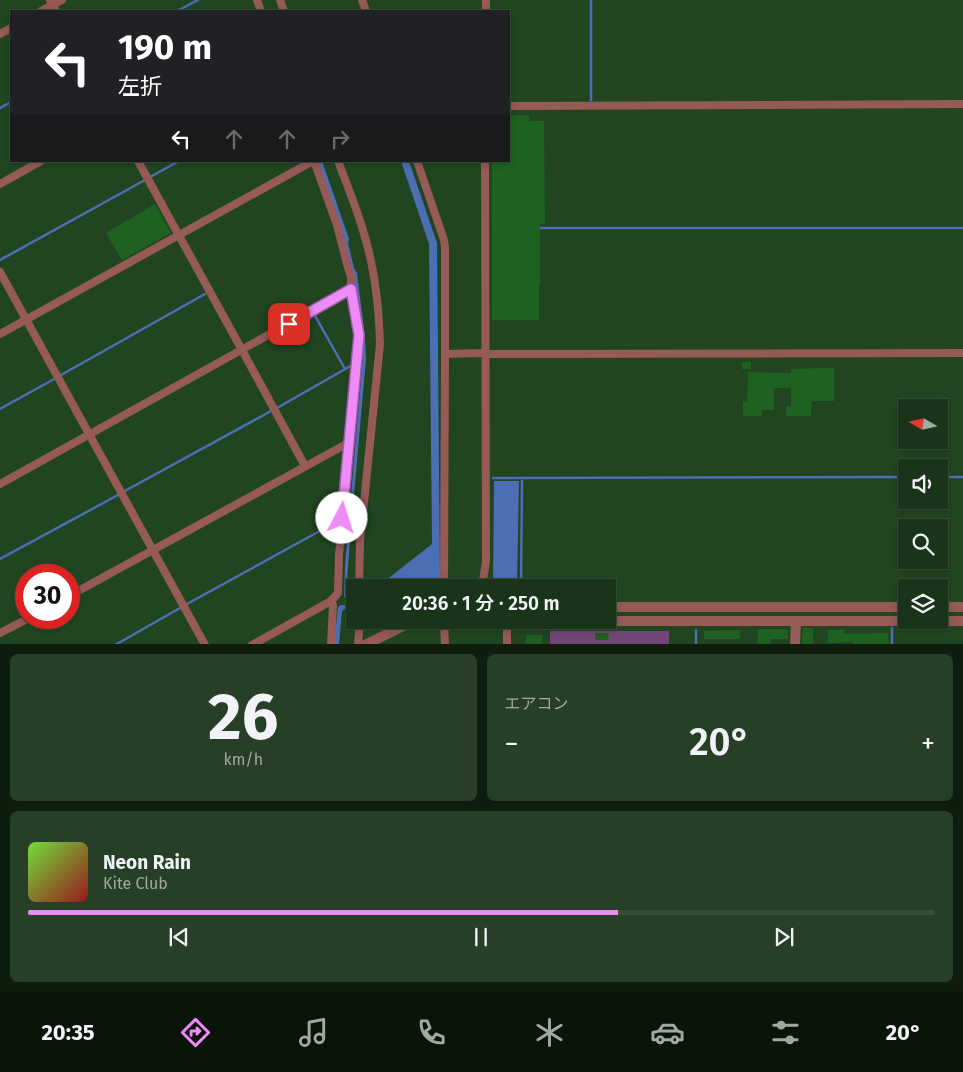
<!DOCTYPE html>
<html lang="ja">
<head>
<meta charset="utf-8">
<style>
  body { margin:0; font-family:"Fira Sans","Noto Sans JP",sans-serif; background:#263f26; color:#f1f3f6; height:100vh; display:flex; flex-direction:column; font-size:19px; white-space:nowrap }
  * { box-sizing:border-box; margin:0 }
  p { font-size:16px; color:#9faaa2 }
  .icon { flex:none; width:28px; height:28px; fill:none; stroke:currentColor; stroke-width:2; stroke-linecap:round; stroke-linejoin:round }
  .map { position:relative; height:644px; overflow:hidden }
  .side { display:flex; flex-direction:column; gap:10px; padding:10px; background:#0e1d0e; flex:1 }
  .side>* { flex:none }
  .banner { position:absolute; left:10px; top:10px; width:500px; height:152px; border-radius:0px; box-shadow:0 2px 8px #0003,0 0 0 1px #374f38; background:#202124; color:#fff; overflow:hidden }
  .needle { width:32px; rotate:279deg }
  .fabs { position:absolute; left:898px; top:399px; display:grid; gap:10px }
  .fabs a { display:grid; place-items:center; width:50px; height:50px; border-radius:0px; background:#193419; box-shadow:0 2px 8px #0003,0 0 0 1px #374f38; font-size:25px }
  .speed { position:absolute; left:15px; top:564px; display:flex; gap:10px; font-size:25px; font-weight:700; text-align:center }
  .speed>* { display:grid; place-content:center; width:65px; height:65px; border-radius:50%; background:#193419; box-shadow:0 2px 8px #0003,0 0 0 1px #374f38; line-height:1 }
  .speed .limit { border:8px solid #d22; background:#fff; color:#111 }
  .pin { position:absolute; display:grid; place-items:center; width:42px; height:42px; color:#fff; margin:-21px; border-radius:10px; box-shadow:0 2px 8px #0006 }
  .me { position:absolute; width:55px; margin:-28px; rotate:5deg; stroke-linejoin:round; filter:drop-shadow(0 0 4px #0008) }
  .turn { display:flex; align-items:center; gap:18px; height:105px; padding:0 25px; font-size:22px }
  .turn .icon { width:65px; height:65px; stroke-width:2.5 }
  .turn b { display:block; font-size:35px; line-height:42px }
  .lanes { display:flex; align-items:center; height:48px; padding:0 25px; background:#0003; justify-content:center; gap:25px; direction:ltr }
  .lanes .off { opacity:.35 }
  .big { font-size:38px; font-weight:600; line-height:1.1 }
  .side .card { flex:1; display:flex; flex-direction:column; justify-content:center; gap:8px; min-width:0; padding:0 18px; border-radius:8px; background:#263f26 }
  .side .dial { align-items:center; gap:0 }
  .dial b { font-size:65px; line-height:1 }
  .song { display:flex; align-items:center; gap:15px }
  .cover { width:60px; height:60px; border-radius:8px; background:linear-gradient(135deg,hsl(100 70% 55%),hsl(0 70% 35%)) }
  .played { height:5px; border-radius:2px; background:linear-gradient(90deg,#ee8bf8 65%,#374f38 65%) }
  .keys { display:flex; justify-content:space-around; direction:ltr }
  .heat { display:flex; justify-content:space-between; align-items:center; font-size:28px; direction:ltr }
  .side .tiles { flex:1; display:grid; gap:10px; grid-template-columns:1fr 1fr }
  .card:last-child { grid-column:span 2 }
  .trip { position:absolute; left:346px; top:579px; width:270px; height:50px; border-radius:0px; background:#193419; box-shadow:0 2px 8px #0003,0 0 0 1px #374f38; font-weight:600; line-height:50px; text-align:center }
  .menu { display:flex; height:80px; justify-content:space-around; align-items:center; background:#0a150a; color:#9faaa2 }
  .menu .icon { width:35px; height:35px }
  .menu .active { color:#ee8bf8 }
  .menu b { font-size:22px; color:#f1f3f6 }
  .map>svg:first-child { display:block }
</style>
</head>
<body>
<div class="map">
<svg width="963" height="645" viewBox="0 0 963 645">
  <rect width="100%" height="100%" fill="#214521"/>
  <rect fill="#724776" x="550" y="631" width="119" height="13"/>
  <g fill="#4c6eb5">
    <path d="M317 161H322L349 239 348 243 354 268 357 273 365 337 366 359 349 552 346 597H344L345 566 363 356 361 333 353 274 343 242 344 237Z"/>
    <path d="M401 161H409L437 243 440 576 438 587H399V578L391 583 390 587H385V581L432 544 429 244Z"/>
    <path d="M494 481H519L517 587H493Z"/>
    <path d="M341 605H350L349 609H345L342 611 339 644 334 645 338 607Z"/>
  </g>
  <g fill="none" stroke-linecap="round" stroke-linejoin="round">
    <g stroke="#4c6eb5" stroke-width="2.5">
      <path d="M591 0V100"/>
      <path d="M177 11 198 0"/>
      <path d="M0 108 11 102"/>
      <path d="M150 177 179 161"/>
      <path d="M538 228H963"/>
      <path d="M0 260 145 180"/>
      <path d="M314 314 345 369"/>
      <path d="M61 375 205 294"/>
      <path d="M277 408 354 364"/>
      <path d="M0 409 56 378"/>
      <path d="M939 477H963"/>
      <path d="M493 478 906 477"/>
      <path d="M123 492 271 411"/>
      <path d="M0 559 118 495"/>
      <path d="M521 588 522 481"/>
      <path d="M187 604 338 521"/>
      <path d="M892 628V645"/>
      <path d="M696 630V645"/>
      <path d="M115 645 180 608"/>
    </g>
  </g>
  <g fill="#1e6121">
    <path d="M509 115H529V121H544L545 224H540V285H539V320H492V161H509Z"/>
    <path d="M155 204 171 233 122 260 106 233Z"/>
    <rect x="742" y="362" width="9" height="7"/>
    <path d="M821 368H834V401H812L811 416H786V406H791V388H774V410H762V416H743V402H747L748 372 791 373V369Z"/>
    <path d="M803 628H813V645H802Z"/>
    <path d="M758 629H788V639H770V645H758Z"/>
    <path d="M844 629V634L888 633 889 645H853V642L828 643V630Z"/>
    <path d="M740 630V639H704V631Z"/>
    <path d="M595 633H609L608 640H595Z"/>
    <rect x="526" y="635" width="16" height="10"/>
  </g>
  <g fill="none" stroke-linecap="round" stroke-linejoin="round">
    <g stroke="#965a57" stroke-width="8">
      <path d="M50 0 56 11"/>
      <path d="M257 0 261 11"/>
      <path d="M280 0 284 11"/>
      <path d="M362 0 366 11"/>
      <path d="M41 11 62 0"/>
      <path d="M486 11V0"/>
      <path d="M0 34 11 28"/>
      <path d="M509 106 963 104"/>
      <path d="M138 161 242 350 305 466"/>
      <path d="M314 161 337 225 347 264 351 277V289L359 335 339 555 338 593 331 601"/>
      <path d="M338 161C347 185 357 209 364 234 375 269 379 307 380 344L360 542 359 588"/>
      <path d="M417 161 444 240 445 247V354L444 588"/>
      <path d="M0 184 41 161"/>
      <path d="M0 272 205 645"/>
      <path d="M0 334 313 161"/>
      <path d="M445 354 485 353"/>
      <path d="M485 354 963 353"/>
      <path d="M0 484 351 289"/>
      <path d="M482 588 486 561 485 161"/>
      <path d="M69 596 350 442"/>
      <path d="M444 620 445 645"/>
      <path d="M0 633 29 618"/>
      <path d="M252 645 331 601 333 605 331 645"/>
      <path d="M358 645 360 620"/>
      <path d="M507 645V621"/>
    </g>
    <g stroke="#965a57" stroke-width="10">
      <path d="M608 607H906"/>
      <path d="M939 607H963"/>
      <path d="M493 620 507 621H963"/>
      <path d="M365 645 415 620"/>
      <path d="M795 645 796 621"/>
    </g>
  </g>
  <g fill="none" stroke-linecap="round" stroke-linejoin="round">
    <g stroke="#9b5aa1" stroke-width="12">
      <path id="route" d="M289 324 351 289 359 335 342 518"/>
    </g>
    <use href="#route" stroke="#ee8bf8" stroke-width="9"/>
  </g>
</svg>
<div class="fabs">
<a><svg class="needle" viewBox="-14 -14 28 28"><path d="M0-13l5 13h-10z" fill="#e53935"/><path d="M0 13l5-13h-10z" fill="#9faaa2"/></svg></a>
<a><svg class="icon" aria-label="sound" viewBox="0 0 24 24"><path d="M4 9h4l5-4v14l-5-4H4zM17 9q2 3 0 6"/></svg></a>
<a><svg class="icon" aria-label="search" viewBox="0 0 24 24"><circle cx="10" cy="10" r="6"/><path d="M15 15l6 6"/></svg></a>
<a><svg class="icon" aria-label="layers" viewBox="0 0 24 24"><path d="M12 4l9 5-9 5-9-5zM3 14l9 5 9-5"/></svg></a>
</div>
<div class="speed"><div class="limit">30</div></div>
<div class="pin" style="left:289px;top:324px;background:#d93025"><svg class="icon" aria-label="arrive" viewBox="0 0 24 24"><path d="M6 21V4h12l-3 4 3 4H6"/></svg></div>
<svg class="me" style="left:342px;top:518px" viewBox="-20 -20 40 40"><circle r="19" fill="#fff"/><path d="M0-13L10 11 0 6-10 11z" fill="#ee8bf8"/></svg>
<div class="trip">20:36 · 1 分 · 250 m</div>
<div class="banner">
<div class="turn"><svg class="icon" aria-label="left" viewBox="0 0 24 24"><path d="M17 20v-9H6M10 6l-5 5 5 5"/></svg><div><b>190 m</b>左折</div></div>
<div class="lanes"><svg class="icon" aria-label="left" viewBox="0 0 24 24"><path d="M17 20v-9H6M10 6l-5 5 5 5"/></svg><svg class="icon off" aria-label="ahead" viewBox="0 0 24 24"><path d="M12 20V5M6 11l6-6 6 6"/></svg><svg class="icon off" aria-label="ahead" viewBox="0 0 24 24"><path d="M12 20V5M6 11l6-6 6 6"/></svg><svg class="icon off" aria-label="right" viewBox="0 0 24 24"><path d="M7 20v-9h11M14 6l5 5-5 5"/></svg></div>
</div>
</div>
<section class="side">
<div class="tiles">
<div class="card dial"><b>26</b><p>km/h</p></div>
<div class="card"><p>エアコン</p>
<div class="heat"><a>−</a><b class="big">20°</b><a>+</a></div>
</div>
<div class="card">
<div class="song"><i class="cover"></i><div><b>Neon Rain</b><p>Kite Club</p></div></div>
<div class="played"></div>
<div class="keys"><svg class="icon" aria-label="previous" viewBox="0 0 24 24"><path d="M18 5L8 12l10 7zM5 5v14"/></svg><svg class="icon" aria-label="pause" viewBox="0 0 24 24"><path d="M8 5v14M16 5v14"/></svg><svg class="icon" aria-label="next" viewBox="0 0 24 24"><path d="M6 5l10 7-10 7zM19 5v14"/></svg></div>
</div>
</div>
</section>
<nav class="menu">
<b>20:35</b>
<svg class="icon active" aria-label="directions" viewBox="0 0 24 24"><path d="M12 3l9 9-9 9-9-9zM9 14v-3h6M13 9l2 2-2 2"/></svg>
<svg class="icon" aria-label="music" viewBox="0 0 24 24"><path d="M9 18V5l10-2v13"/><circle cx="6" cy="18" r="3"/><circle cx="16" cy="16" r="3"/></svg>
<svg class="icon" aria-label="phone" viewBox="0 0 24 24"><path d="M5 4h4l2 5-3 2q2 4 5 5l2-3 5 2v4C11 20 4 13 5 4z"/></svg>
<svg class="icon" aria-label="climate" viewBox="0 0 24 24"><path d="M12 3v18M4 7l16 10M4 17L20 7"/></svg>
<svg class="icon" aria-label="car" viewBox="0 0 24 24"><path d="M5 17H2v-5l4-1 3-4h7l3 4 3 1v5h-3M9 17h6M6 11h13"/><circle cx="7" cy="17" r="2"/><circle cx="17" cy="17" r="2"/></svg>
<svg class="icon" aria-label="filters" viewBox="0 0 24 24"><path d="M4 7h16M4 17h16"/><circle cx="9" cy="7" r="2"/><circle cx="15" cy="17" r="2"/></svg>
<b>20°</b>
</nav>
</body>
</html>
